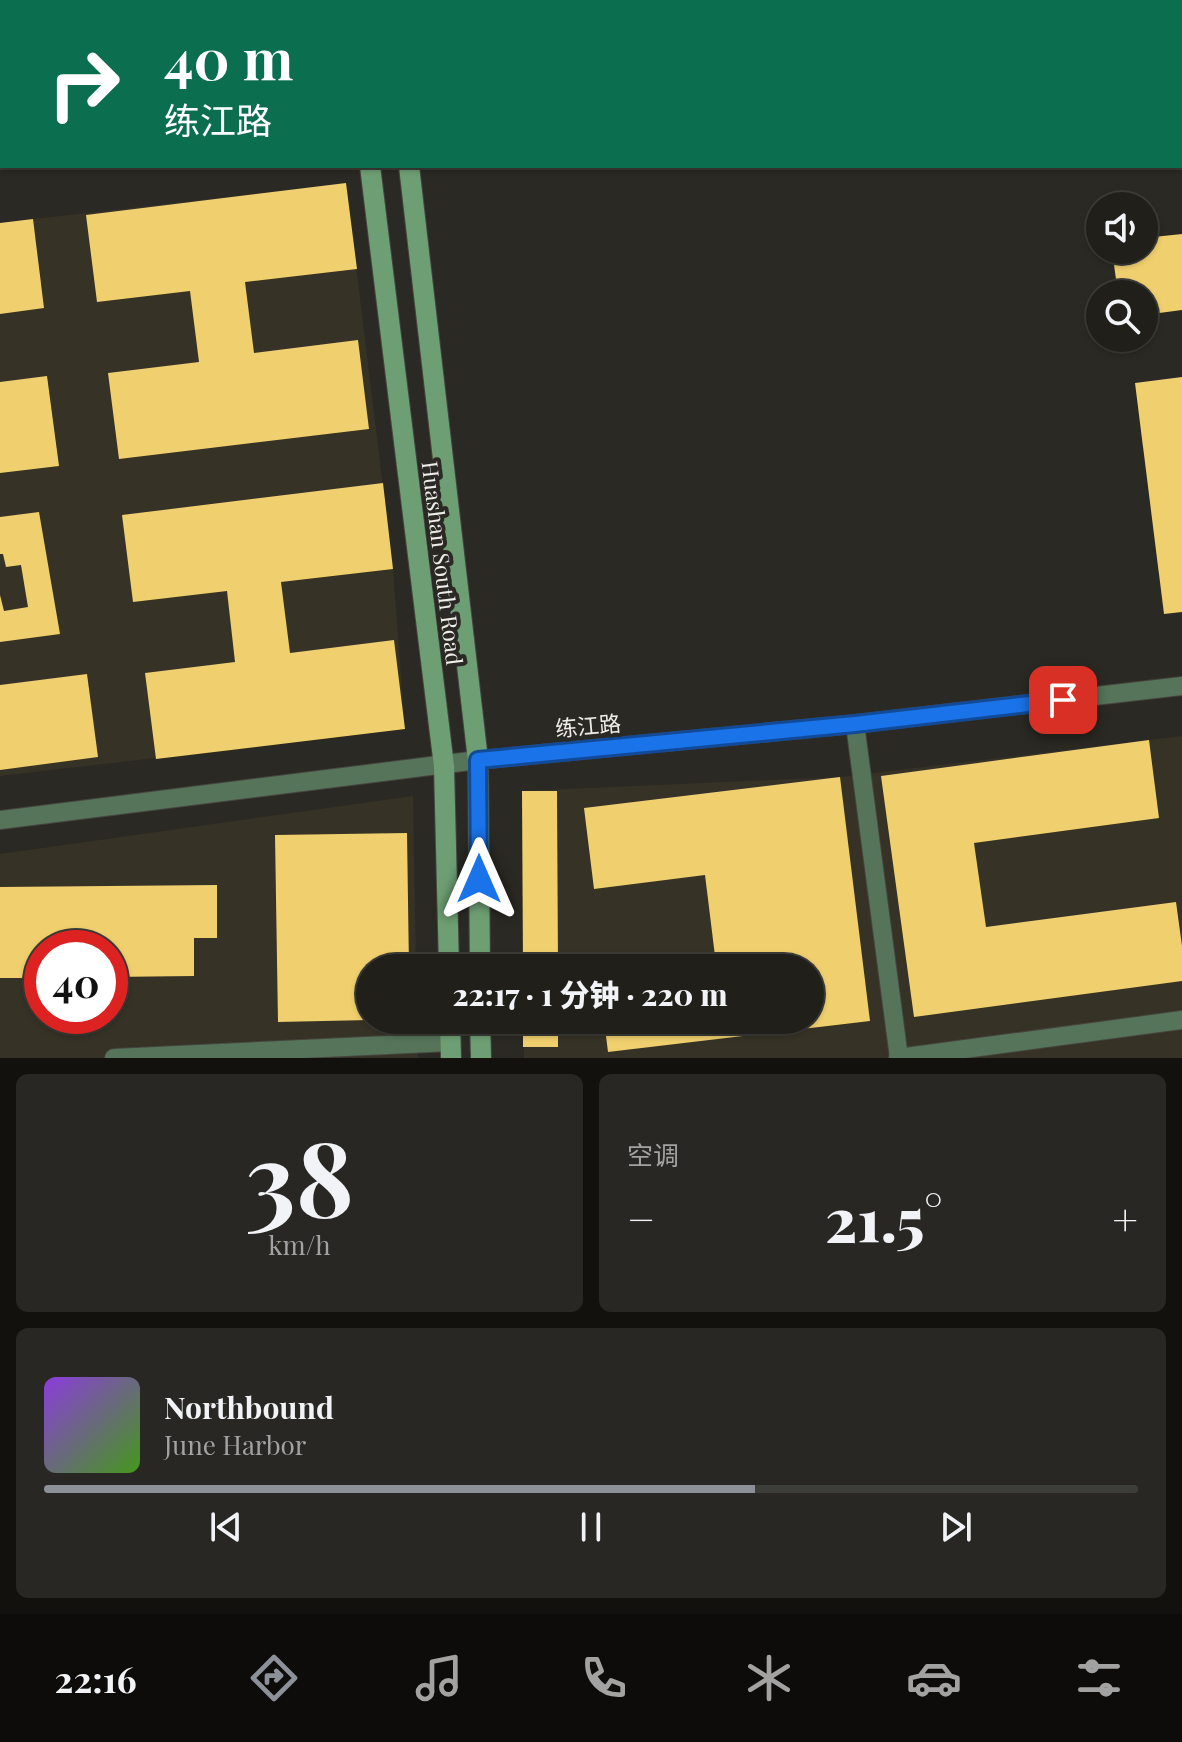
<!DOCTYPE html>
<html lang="zh">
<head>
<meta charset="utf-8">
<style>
  body { margin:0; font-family:"Playfair Display","Noto Sans SC",serif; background:#282723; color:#f1f3f6; height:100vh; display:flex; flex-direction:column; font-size:30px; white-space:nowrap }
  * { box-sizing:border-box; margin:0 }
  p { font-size:26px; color:#a2a2a2 }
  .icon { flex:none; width:44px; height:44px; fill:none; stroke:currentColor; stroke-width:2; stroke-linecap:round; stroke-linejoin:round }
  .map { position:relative; height:1058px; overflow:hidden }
  .sheet { display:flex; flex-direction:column; gap:16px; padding:16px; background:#12110e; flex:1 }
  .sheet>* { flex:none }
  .top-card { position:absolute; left:0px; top:0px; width:1182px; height:168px; box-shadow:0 2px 6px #0004,0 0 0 2px #3d3d39; background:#0b6e4f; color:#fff; overflow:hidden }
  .buttons { position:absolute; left:1086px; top:192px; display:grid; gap:16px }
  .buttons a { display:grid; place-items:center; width:72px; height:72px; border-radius:50%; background:#201f1a; box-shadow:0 2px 6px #0004,0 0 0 2px #3d3d39; font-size:40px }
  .speed { position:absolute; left:24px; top:930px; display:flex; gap:16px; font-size:40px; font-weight:700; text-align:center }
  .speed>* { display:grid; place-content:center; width:104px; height:104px; border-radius:50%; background:#201f1a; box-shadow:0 2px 6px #0004,0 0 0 2px #3d3d39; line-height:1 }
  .speed .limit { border:12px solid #d22; background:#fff; color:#111 }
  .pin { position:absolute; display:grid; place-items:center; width:68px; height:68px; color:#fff; margin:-34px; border-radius:16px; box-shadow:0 4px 12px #0006 }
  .me { position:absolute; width:88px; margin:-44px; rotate:0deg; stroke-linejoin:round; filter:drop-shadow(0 0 6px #0008) }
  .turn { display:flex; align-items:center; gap:28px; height:168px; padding:0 32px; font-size:36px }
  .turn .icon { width:104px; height:104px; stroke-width:2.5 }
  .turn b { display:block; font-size:56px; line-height:68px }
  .big { font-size:60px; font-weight:800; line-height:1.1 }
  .sheet .widget { flex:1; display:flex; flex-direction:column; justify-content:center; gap:12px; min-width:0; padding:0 28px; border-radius:12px; background:#282723 }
  .sheet .dial { align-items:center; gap:0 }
  .dial b { font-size:104px; line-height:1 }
  .song { display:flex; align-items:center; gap:24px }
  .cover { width:96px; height:96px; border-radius:12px; background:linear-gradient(135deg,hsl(270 70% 55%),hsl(100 70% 35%)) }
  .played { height:8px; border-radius:4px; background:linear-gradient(90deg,#8c9099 65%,#3d3d39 65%) }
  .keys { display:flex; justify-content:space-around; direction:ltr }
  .heat { display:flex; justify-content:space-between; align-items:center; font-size:44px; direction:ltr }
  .sheet .tiles { flex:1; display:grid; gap:16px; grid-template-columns:1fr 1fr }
  .widget:last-child { grid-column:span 2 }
  .trip { position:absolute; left:356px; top:954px; width:468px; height:80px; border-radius:40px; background:#201f1a; box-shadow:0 2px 6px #0004,0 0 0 2px #3d3d39; font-weight:800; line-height:80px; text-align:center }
  .dock { display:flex; height:128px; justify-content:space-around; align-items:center; background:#0d0c0a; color:#a2a2a2 }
  .dock .icon { width:56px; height:56px }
  .dock .selected { color:#8c9099 }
  .dock b { font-size:36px; color:#f1f3f6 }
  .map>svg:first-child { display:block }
</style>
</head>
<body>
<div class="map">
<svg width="1182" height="1058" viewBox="0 0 1182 1058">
  <rect width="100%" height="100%" fill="#2b2923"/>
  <g fill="#363226" fill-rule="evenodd">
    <path d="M346 183 393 569 405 729 0 776V223Z"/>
    <path d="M1182 736V1058H524L523 1020H810V968H523L522 791 840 777Z"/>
    <path d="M413 796 416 968H370V1020H417L418 1058H0V854ZM42 948H110V1016H42Z"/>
  </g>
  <g fill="#f0cf6e">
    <path d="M346 183 357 269 245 282 254 353 358 340 369 429 119 459 108 373 199 362 190 291 97 302 86 215Z"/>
    <path d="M33 219 44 308 0 314V223Z"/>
    <path d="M1182 234V310L1144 315V294H1118L1112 250H1144V238Z"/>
    <path d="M47 376 59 466 0 473V382Z"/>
    <path d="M1182 377V612L1164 614 1135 383Z"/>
    <path d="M383 483 393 569 281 582 290 653 394 640 405 729 156 759 145 673 235 662 227 591 133 602 122 515Z"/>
    <path d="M39 512 60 634 0 642V595L4 611 28 607 21 565 6 567 3 554H0V517Z"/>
    <path d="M87 674 98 757 0 770V685Z"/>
    <path d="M1149 740 1159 818 974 843 986 927 1176 902 1182 946V981L914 1017 881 776Z"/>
    <path d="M840 777 870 1021 608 1052 604 1020H810V968H629L715 956 705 875 594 889 584 808Z"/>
    <path d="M522 791H557L558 968H523Z"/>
    <path d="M407 833 409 968H370V1020L278 1022 275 835Z"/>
    <path d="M217 885V938H194V976L110 977V948H42V978H0V887Z"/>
    <rect x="523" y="1020" width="35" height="27"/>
  </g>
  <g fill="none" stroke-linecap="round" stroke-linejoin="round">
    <g stroke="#46443f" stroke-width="20">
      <g id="street">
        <path d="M855 724 899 1058"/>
        <path d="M0 820 478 760 855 724 1182 686"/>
        <path d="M114 1058 451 1042"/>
        <path d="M898 1058 1182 1020"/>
      </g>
    </g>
    <g stroke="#46443f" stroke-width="22">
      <g id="secondary">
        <path d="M349 0V2"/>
        <path d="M391 0V2"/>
        <path d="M370 166 444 766 449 968"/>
        <path d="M409 166 478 760 480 968"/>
        <path d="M450 1020 451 1058"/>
        <path d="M480 1020 481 1058"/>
      </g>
    </g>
    <use href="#street" stroke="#567459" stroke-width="18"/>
    <use href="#secondary" stroke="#6e9f74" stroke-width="20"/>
  </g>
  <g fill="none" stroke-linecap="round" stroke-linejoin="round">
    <g stroke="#114b97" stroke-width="20">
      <path id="route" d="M479 879 478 760 855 724 1063 700"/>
    </g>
    <use href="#route" stroke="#1a73e8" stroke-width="14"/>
  </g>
  <g text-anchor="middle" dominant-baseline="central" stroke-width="8" stroke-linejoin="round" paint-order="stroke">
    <g font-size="22" fill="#efedea" stroke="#2b2923">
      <text transform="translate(443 563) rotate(83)">Huashan South Road</text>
      <text transform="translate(588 725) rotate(-5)">练江路</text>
    </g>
  </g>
</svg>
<div class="buttons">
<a><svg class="icon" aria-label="sound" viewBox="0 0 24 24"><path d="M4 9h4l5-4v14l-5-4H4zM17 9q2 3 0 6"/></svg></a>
<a><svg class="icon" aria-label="search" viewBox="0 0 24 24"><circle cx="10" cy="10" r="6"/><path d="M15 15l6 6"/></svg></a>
</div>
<div class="speed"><div class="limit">40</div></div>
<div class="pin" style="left:1063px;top:700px;background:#d93025"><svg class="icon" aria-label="arrive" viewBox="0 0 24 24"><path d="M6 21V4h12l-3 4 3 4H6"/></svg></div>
<svg class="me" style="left:479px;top:879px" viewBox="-20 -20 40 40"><path d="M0-17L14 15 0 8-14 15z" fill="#1a73e8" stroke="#fff" stroke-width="4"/></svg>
<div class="trip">22:17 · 1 分钟 · 220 m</div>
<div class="top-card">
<div class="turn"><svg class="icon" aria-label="right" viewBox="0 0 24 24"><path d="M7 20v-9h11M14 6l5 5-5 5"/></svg><div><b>40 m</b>练江路</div></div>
</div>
</div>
<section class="sheet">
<div class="tiles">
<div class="widget dial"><b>38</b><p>km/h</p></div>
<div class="widget"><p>空调</p>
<div class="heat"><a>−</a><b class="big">21.5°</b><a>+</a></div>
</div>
<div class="widget">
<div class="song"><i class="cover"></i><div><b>Northbound</b><p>June Harbor</p></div></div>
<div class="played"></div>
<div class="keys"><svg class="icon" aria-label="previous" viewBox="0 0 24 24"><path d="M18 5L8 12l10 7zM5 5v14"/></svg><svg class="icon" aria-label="pause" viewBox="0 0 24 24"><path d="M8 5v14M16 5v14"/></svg><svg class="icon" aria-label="next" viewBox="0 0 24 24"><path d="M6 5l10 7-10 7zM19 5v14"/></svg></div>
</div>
</div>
</section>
<nav class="dock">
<b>22:16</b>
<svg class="icon selected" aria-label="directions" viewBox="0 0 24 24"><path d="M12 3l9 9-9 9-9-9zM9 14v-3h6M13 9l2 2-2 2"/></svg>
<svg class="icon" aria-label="music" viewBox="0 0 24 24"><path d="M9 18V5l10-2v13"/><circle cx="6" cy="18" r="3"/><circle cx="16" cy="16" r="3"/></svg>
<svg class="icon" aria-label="phone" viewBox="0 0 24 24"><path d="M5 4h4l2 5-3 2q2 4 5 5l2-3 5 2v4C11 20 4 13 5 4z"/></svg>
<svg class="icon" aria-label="climate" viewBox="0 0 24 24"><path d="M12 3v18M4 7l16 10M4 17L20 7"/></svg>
<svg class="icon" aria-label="car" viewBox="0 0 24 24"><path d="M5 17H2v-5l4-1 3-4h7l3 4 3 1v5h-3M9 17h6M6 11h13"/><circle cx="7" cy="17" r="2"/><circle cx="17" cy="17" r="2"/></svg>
<svg class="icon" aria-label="filters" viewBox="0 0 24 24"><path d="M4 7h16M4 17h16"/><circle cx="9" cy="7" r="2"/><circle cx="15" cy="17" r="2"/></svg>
</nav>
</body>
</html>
